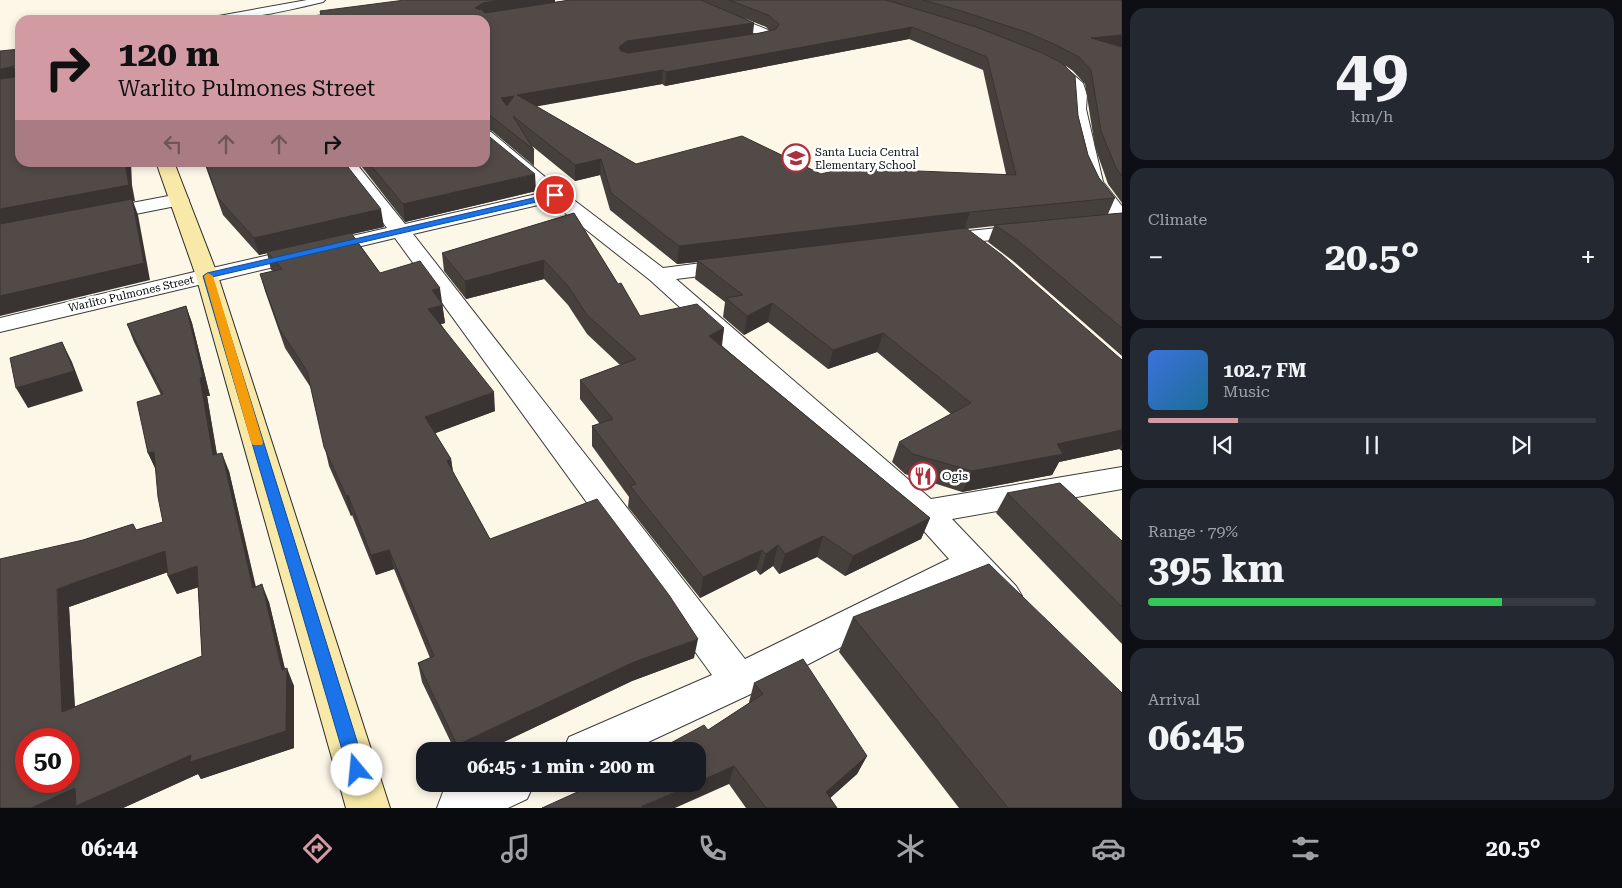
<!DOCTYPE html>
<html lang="en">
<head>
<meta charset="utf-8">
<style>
  body { margin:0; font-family:"Roboto Serif",serif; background:#242831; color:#f1f3f6; height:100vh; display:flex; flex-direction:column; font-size:19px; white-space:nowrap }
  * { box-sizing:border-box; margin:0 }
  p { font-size:16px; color:#9ea1a6 }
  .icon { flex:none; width:28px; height:28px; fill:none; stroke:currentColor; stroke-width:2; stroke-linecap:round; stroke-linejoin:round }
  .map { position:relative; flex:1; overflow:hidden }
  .sheet { display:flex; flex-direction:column; gap:8px; padding:8px; background:#0d0f14; width:500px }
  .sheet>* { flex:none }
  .hud { position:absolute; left:15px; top:15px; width:475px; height:152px; border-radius:15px; box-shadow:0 2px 8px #0003; background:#d29ba3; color:#111; overflow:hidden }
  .speed { position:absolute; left:15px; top:728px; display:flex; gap:10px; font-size:25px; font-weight:700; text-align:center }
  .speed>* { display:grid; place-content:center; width:65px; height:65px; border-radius:50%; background:#171b24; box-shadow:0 2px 8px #0003; line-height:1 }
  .speed .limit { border:8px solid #d22; background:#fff; color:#111 }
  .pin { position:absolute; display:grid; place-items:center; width:42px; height:42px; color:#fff; margin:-21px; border:2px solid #fff; border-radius:50%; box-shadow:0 1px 5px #0007 }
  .me { position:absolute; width:55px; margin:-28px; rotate:343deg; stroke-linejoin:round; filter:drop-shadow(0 0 4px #0008) }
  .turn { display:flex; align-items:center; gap:18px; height:105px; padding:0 20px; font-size:22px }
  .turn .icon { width:65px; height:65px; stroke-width:2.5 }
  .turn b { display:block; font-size:35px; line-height:42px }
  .lanes { display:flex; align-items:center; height:48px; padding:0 20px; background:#0003; justify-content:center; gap:25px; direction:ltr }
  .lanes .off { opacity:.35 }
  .big { font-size:38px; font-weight:700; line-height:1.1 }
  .sheet .card { flex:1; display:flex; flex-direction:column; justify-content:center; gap:8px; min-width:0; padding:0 18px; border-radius:15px; background:#242831 }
  .sheet .dial { align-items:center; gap:0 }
  .dial b { font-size:65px; line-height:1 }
  .song { display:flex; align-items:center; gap:15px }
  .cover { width:60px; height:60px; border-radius:8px; background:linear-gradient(135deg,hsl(220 70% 55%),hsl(200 70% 35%)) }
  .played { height:5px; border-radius:2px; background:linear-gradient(90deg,#d29ba3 20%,#363941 20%) }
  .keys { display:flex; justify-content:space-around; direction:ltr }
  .heat { display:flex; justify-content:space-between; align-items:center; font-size:28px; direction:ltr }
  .charge { height:8px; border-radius:4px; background:linear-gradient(90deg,#34c759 79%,#363941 0) }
  .trip { position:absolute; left:416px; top:742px; width:290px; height:50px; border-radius:15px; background:#171b24; box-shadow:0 2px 8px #0003; font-weight:700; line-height:50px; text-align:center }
  .dock { display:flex; height:80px; justify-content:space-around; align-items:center; background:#090b0e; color:#9ea1a6 }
  .dock .icon { width:35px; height:35px }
  .dock .on { color:#d29ba3 }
  .dock b { font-size:22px; color:#f1f3f6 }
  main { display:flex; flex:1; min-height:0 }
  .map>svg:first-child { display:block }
</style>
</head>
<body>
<main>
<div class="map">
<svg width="1122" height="808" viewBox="0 0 1122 808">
  <rect width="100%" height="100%" fill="#fdf7e8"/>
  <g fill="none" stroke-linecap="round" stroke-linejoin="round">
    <g stroke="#3c3c3c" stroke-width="2">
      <g id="service">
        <path d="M307 0H325L323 2C285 11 247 20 208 20L213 17Z"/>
        <path d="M354 11 359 14 358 16 332 20H304L309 17Z"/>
      </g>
    </g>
    <g stroke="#3c3c3c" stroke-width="2">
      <g id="minor">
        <path d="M679 0H694L773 32 775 35 770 41 741 47 736 46 735 43 736 40 760 36Z"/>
        <path d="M1044 58 1063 66 1083 83 1087 95 1086 109 1103 182 1122 206V224L1115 222 1093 197 1085 182 1070 109 1073 95 1069 85 1037 62Z"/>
        <path d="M485 131 491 132 562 191 663 268 733 259 741 261 744 266 741 271 676 279 931 499 1122 467V489L952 519 1016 586 1022 596 1016 606 1004 611 992 606 968 581 753 693 629 751H563L569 737 712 675 395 238 207 283 199 281 196 276 199 271 387 228 337 162H355L405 224 541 193 485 145ZM551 202 650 280 914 520 949 559 745 659 413 234Z"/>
        <path d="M179 194 186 196 189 200 186 204 100 221 93 219 90 215 93 211 100 209Z"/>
        <path d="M1028 225 1035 227 1038 231 1035 235 939 246 932 244 929 240 932 236 939 234Z"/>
        <path d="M463 784H534L527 799 508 808H437L443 792Z"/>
      </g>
    </g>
    <g stroke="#3c3c3c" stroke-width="2">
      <path id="tertiary" d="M207 269 215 271 218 276 215 281 0 332V318Z"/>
    </g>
    <g stroke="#2b2b2b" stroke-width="2">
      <path id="secondary" d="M156 162H174L218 276 390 808H346L196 276Z"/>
    </g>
    <use href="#service" fill="#fff" fill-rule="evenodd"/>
    <use href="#minor" fill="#fff" fill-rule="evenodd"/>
    <use href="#tertiary" fill="#fff" fill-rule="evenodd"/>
    <use href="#secondary" fill="#f8e9a8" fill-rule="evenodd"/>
  </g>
  <g fill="#46403d" fill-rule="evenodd">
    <path d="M405 0H555V2L569 0H1122V203L1108 184 1095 147 1085 84 1073 71 1066 66 1088 155 1099 178 1115 198 1108 214 1122 213V356L1013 261 988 242 994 226 967 229 1122 360V451L1119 449 1059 462 1052 475 962 492 905 474 892 462 899 442 951 414 877 352 828 369 768 322 744 335 723 317 725 302 695 279 697 262 677 264 610 210 600 175 575 181 532 146 534 150V166L492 131 485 129V20ZM744 18 766 27 770 31 753 34 754 23ZM909 39 983 70 1006 174H821L636 164 536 106 662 84 665 86Z"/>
    <path d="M204 162H344L384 227 352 234 380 273 442 304 445 323 441 324 495 411 435 433 451 459 453 472 490 539 694 658 632 681 485 751H455L422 682 418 663 430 658 394 569 376 575 352 515 351 516 329 466 311 388 285 348 265 291 260 274 273 271 271 270 267 253 259 255 223 215Z"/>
    <path d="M358 162H485L536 191 405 222Z"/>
    <path d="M574 213 618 284 640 316 724 328 722 346 930 518 921 539 845 576 817 557 779 574 773 566 760 575 756 570 700 598 628 507 629 497 592 446V426L600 424 580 399V380L620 365 587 334 568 305 544 279 466 299 444 271 442 253Z"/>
    <path d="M186 306 192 323 210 396H207L217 454 229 471 256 587 269 602 285 669 294 686V748L201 779 198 774 123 808H0L83 540 133 524 136 530 163 522 156 470 148 453 161 395 134 342 127 324ZM168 572V576L177 594 198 587 202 656 75 707 69 607Z"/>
    <path d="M1007 493 1122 541V644L996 513Z"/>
    <path d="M853 617 1122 808H959L839 652Z"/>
    <path d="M754 683 867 756 857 774 830 798 837 808H746L729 784H698L708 730 749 703V702Z"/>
  </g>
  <g fill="#393432">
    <path d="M501 0H555V3L484 14 475 8 483 3Z"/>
    <path d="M754 23 752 35 618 60 619 47 627 41Z"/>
    <path d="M912 27 909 39 665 86 666 72Z"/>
    <path d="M1122 35V47L1091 38Z"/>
    <path d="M14 66 20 79 0 84V69Z"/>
    <path d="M663 70 662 84 517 110V95Z"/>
    <path d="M514 96 502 112 501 98Z"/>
    <path d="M601 159 600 175 575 181V165Z"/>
    <path d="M126 162H131L132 185 135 201H133L138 215 150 280 0 316V209L126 170Z"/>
    <path d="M535 174 536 191 405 222 403 204Z"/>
    <path d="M381 209 384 227 259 255 254 238Z"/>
    <path d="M970 212 964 229 697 260V262L677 264 679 246Z"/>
    <path d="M544 260V279L466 299 465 281Z"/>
    <path d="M440 288 445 323 431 327 428 309 432 290Z"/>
    <path d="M772 303 768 322 744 335 747 316Z"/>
    <path d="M186 306 192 323 210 396H207L220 474 213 455Z"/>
    <path d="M724 328 721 347 709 336Z"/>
    <path d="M883 333 877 352 828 369 833 350Z"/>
    <path d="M62 342 72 362 83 391 28 408 16 388Z"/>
    <path d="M494 392 495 411 428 436 425 417Z"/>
    <path d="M1122 430V443L1119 449 1059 462 1052 475 962 492 972 471 1057 444Z"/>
    <path d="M154 452 157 472 148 453Z"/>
    <path d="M222 453 229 471 260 607 253 588Z"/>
    <path d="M451 459 454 479 447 461Z"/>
    <path d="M348 495 352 515 351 516 346 496Z"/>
    <path d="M930 518 921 539 845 576 853 556Z"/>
    <path d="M823 536 817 557 779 574 785 554Z"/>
    <path d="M778 545 773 566 760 575 766 554Z"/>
    <path d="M389 550 394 569 376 575 371 555Z"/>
    <path d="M762 550 756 570 700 598 703 577Z"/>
    <path d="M165 551 174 570 69 607 76 730 62 712 57 589Z"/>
    <path d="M197 566 206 585 177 594 168 576Z"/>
    <path d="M262 584 269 602 287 678V668L294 686V748L201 779 198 774 123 808H31L282 670Z"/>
    <path d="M698 639 694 658 632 681 485 751H458L457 745 634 662Z"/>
    <path d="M867 756 857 774 819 808 826 792Z"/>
    <path d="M734 766 729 784 675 808H642V806L694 784H698V782Z"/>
  </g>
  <g fill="#514a47" stroke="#393432" fill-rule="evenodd">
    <path d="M405 0H501L483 3 475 8 482 10 485 13 570 0H701L754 23 627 41 619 47 621 51 628 53 760 33 776 29 779 24 768 15 729 0H886L976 27 1040 52 1062 63 1075 76 1078 116 1088 155 1099 178 1115 198 970 212 679 246 611 193 601 159 575 165 513 116 534 150 491 116 485 114V20H322L320 11ZM912 27 987 57 1016 175 845 168 821 174 742 136 636 164 517 95 663 70 666 72ZM514 96 507 106 501 98Z"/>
    <path d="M923 0H1122V35L1091 38 1122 47V176L1116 168 1101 131 1091 70 1079 57 1056 45 1026 32 958 10Z"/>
    <path d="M20 49V162H126V170L129 185 0 209V79L16 77V68L14 66 0 69V51Z"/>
    <path d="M485 133 535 174 403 204 368 162H485Z"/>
    <path d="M205 162H344L381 209 254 238 218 198Z"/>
    <path d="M132 199 144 263 0 296V224Z"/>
    <path d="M574 213 618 284 621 283 640 316 697 304 724 328 709 336 930 518 853 556 823 536 785 554 778 545 766 554 762 550 703 577 630 486 636 484 592 426 613 419 580 380 636 359 587 315 568 286 544 260 465 281 442 253Z"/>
    <path d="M1122 213V328L1021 243 995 225Z"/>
    <path d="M966 228 1002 255 1122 360V430L1057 444 1063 454 972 471 913 454 899 442 971 403 883 333 833 350 772 303 747 316 726 298 743 295 697 260Z"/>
    <path d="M351 233 380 273 420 261 440 288 432 290 443 305 428 309 494 392 425 417 451 459 447 461 490 539 597 499 669 595 698 639 634 662 457 745 418 663 434 656 389 550 371 555 348 495 346 496 324 447 307 371 280 330 260 274 282 269 267 252Z"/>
    <path d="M186 306 203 377 200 378 213 455 222 453 253 588 262 584 282 670 287 668 286 731 190 762 191 755 76 806 75 788 31 808H0V559L83 540 133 524 136 530 163 522 158 497 154 452 148 453 137 402 163 394 127 324ZM165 551 168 576 197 566 202 656 62 712 57 589ZM26 739H69V781H26Z"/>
    <path d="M62 342 74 371 16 388 10 358Z"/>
    <path d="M1060 483 1122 541V607L1007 493Z"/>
    <path d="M989 564 1122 693V808H1008L853 617Z"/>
    <path d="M803 659 867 756 826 792 837 808H766L734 766 698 782V751H656L704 725 708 730 763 694 754 683Z"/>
    <path d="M595 784H694L642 806V808H542Z"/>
  </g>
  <path fill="#1a73e8" stroke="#114b97" d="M555 193 559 195 558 197 212 277 366 770 363 776 357 779 351 776 348 770 203 276 207 273Z"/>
  <path fill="#f59e0b" d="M208 273 213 276 263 442 262 445H253L251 442 204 276Z"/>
  <defs>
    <g id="school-ring" transform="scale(1.4375)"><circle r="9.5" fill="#fff" stroke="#ac2f3d" stroke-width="1.5"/><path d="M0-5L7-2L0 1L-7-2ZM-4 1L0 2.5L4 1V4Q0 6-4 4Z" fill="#ac2f3d"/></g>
    <g id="restaurant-ring" transform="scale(1.4375)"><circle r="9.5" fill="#fff" stroke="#ac2f3d" stroke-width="1.5"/><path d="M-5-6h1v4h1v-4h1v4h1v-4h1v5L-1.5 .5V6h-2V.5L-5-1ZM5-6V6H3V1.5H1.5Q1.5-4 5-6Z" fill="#ac2f3d"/></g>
  </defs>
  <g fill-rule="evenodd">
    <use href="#school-ring" x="796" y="158"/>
    <use href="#restaurant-ring" x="923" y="476"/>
  </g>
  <g text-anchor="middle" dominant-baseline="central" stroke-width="5" stroke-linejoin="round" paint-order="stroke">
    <g font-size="11" fill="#090909" stroke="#fff" text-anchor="start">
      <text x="815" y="152">Santa Lucia Central<tspan x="815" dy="13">Elementary School</tspan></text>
    </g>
    <g font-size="11" fill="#090909" stroke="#fff">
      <text transform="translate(131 294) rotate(-13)">Warlito Pulmones Street</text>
    </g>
    <g font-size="12" fill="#090909" stroke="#fff" text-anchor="start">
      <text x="942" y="476">Ogis</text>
    </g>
  </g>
</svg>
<div class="speed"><div class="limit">50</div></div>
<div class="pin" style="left:555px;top:195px;background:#d93025"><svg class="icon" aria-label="arrive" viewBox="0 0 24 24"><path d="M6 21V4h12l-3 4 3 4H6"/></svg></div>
<svg class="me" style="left:357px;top:770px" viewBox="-20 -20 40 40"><circle r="19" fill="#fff"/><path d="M0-13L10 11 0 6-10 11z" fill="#1a73e8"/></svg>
<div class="trip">06:45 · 1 min · 200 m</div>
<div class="hud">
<div class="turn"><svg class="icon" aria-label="right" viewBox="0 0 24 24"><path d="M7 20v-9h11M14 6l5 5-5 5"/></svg><div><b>120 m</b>Warlito Pulmones Street</div></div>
<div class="lanes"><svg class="icon off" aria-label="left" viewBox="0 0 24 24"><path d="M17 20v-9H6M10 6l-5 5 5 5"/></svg><svg class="icon off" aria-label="ahead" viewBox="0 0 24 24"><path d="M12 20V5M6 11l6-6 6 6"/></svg><svg class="icon off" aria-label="ahead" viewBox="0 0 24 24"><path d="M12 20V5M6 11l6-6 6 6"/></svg><svg class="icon" aria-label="right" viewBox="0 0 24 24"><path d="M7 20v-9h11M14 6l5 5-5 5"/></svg></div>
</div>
</div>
<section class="sheet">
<div class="card dial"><b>49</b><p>km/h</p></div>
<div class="card"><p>Climate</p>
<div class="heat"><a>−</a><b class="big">20.5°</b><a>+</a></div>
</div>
<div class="card">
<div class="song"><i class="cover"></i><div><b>102.7 FM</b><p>Music</p></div></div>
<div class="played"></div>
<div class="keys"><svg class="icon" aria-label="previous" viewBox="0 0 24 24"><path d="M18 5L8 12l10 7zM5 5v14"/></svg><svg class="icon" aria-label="pause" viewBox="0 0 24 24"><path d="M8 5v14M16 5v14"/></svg><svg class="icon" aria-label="next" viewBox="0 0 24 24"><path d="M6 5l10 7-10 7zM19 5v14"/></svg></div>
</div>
<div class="card"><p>Range · 79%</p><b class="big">395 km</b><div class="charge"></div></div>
<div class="card"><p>Arrival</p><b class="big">06:45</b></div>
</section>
</main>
<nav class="dock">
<b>06:44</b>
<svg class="icon on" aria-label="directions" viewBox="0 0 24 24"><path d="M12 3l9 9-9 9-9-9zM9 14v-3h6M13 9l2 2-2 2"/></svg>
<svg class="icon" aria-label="music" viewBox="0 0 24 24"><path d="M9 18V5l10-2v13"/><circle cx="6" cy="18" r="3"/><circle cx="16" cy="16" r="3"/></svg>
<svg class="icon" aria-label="phone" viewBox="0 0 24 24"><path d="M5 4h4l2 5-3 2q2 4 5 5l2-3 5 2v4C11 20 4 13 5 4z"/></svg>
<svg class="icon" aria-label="climate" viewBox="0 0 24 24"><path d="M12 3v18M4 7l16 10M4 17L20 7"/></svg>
<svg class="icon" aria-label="car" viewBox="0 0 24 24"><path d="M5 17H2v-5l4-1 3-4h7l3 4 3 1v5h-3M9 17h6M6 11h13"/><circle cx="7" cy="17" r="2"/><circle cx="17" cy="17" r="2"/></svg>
<svg class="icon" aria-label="filters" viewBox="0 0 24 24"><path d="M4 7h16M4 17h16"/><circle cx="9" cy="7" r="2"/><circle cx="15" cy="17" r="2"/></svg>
<b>20.5°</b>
</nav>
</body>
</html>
